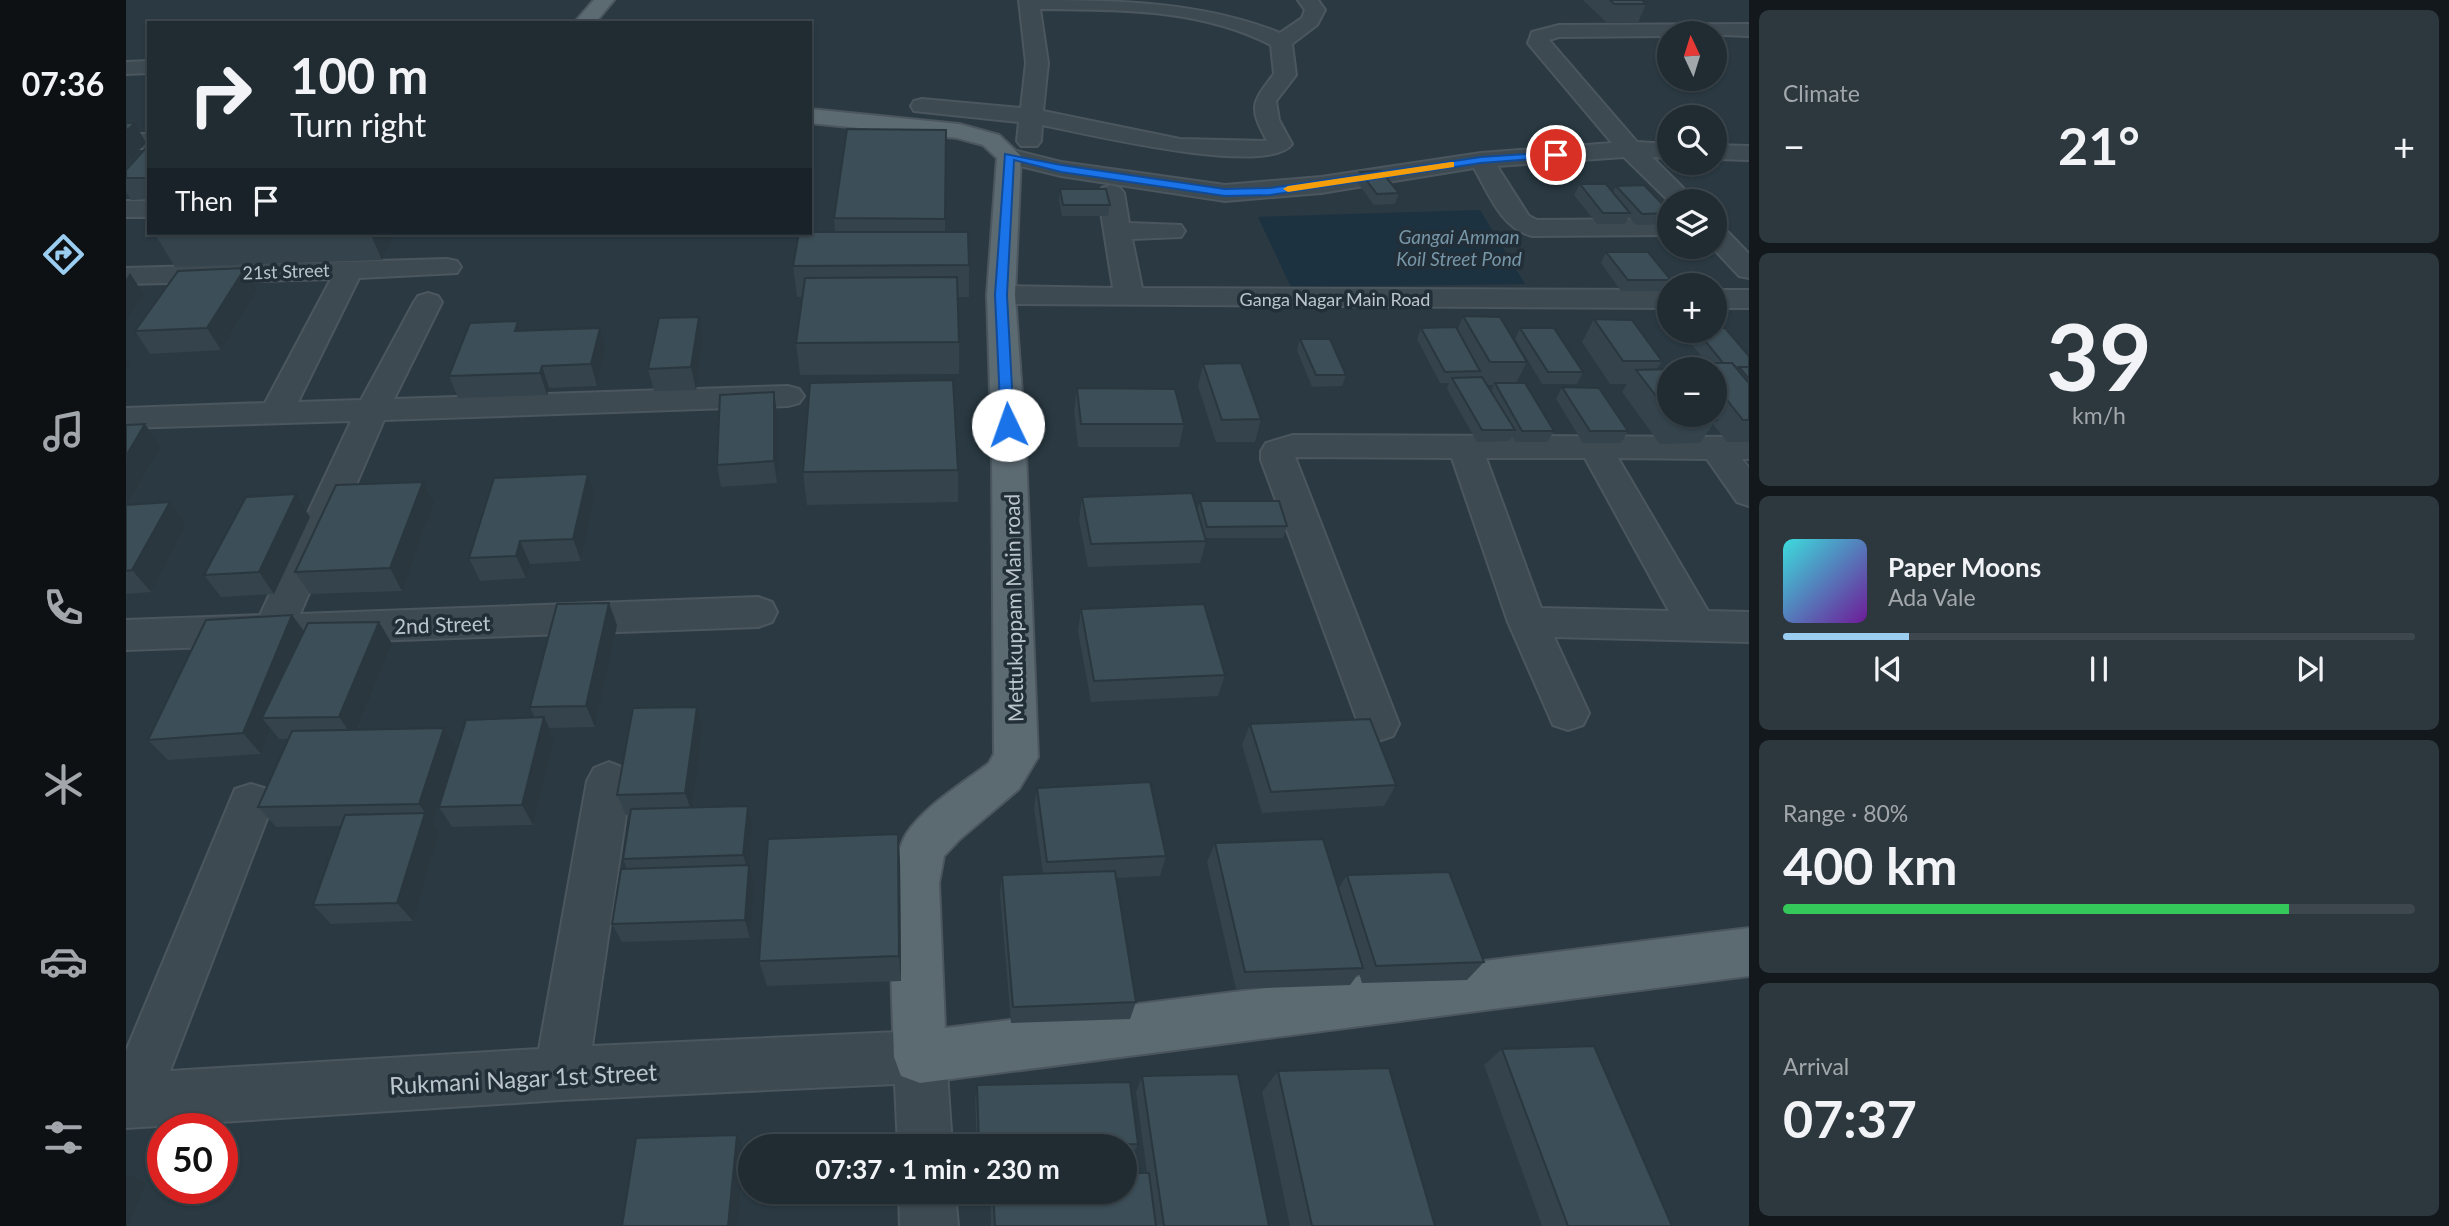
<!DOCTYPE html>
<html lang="en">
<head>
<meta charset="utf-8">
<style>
  body { margin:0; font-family:Lato,sans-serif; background:#2d373e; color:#f1f3f6; height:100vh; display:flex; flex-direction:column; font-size:26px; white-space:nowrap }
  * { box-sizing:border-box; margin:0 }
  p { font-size:23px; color:#a2a7ac }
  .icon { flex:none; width:38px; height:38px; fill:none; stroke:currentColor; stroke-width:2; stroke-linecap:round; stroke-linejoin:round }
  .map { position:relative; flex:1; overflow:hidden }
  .panel { display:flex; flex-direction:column; gap:10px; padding:10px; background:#12181c; width:700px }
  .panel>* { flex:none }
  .top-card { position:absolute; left:21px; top:21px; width:665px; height:214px; border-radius:0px; box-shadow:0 2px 5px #0004,0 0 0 2px #3d474d; background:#202b32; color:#f1f3f6; overflow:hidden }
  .needle { width:46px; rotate:356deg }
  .buttons { position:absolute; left:1531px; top:21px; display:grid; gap:14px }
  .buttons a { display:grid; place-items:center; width:70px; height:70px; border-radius:50%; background:#202b32; box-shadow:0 2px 5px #0004,0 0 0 2px #3d474d; font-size:35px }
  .speed { position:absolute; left:21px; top:1113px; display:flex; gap:14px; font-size:35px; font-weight:700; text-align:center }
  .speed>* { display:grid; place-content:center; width:91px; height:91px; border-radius:50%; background:#202b32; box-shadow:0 2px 5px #0004,0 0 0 2px #3d474d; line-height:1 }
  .speed .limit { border:10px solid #d22; background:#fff; color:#111 }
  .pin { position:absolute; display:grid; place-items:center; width:60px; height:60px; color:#fff; margin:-30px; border:4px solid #fff; border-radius:50%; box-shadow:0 2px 7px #0007 }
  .me { position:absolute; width:77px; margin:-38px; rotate:357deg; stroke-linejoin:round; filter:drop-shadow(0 0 5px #0008) }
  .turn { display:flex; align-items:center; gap:24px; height:147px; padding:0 28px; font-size:32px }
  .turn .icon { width:91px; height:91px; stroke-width:2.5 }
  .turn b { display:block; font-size:49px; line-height:60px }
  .then { display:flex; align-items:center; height:66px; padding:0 28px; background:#0003; gap:14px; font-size:26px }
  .big { font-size:52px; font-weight:700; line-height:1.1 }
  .panel .tile { flex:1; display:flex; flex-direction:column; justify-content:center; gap:10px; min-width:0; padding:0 24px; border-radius:10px; background:#2d373e }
  .panel .dial { align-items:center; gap:0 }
  .dial b { font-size:91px; line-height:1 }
  .song { display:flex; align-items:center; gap:21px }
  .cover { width:84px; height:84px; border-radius:10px; background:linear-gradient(135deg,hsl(180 70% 55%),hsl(280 70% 35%)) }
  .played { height:7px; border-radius:4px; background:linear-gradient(90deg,#9bcdf1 20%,#3d474d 20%) }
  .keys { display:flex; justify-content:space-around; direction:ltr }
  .heat { display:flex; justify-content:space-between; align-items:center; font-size:38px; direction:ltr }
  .charge { height:10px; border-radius:5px; background:linear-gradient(90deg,#34c759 80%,#3d474d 0) }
  .trip { position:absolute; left:612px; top:1134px; width:399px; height:70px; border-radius:35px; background:#202b32; box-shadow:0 2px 5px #0004,0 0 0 2px #3d474d; font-weight:700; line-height:70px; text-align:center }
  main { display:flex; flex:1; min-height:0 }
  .tabs { display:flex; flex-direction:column; width:126px; justify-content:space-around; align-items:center; background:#0d1114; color:#a2a7ac }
  .tabs .icon { width:49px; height:49px }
  .tabs .on { color:#9bcdf1 }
  .tabs b { font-size:32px; color:#f1f3f6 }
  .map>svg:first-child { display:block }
</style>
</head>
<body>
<main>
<nav class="tabs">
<b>07:36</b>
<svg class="icon on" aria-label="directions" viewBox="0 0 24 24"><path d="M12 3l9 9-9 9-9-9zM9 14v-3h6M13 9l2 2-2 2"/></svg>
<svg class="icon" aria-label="music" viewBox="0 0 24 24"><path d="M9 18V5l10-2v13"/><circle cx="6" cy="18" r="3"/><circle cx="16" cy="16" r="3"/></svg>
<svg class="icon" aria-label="phone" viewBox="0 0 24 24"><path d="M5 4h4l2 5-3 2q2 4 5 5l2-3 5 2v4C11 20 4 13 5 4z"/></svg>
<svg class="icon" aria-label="climate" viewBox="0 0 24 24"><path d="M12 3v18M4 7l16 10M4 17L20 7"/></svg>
<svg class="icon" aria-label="car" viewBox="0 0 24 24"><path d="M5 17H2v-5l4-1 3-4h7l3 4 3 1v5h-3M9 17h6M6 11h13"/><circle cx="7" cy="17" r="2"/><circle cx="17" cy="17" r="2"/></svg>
<svg class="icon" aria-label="filters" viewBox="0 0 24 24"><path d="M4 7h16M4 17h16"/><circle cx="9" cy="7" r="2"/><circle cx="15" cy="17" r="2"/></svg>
</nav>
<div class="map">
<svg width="1623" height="1226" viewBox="0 0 1623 1226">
  <rect width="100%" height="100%" fill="#2a3942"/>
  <path fill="#1d3240" d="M1354 210 1399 284 1165 287 1132 217Z"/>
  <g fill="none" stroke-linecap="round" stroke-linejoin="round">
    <g stroke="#4b565e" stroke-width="4">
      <g id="minor">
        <path d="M893 0C981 0 1073 0 1154 33L1176 18 1179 10 1172 0H1192L1199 10 1191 25 1166 44 1170 75 1150 101 1153 120 1166 144C1142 178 957 133 916 125L915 141 911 146H895L891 141 893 122 788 111 785 106 788 101 796 99 895 108 900 63ZM914 9C993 10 1073 8 1145 45L1148 74C1125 104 1123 107 1141 141L1054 139 917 111 922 63Z"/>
        <path d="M1623 24V36L1544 33V36L1433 37 1423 40 1511 142 1544 144V158L1526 157 1570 201 1544 202 1498 157 1371 166 1403 216 1411 220 1544 219V235L1406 236C1375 228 1363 194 1348 168L1195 193 1099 201 935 176 874 161 871 156 874 151 883 149 935 162 1099 185 1195 177 1355 153 1486 143 1405 47 1402 43 1406 32 1433 25Z"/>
        <path d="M23 61V73L0 74V62Z"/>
        <rect x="0" y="134" width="23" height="14"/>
        <path d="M1589 145 1623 146V160L1589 159Z"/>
        <path d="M985 185 994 188 998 193 1003 223 1055 225 1059 231 1055 237 1006 239 1016 288 1544 290V308L875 304 865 301 861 295 865 289 875 286 987 288 972 193 976 188Z"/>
        <rect x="0" y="201" width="23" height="16"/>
        <path d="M1589 226 1598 228 1623 254V278L1613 276 1586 247H1589Z"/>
        <path d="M321 259 331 261 335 267 331 273 233 278 172 402 235 400 288 302 292 296 302 293 312 296 316 302 268 399 662 386 673 389 678 396 673 403 662 406 258 420 174 614 632 597 646 602 651 612 646 622 632 627 0 650V620L134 615 225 421 0 428V408L139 403 205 279 0 284V268Z"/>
        <rect x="1589" y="290" width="34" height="18"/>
        <path d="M1167 435 1623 437V459H1616L1623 468V506L1611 502 1581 459 1492 458 1582 611 1623 612V642L1428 637 1463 713 1457 725 1442 730 1427 725 1382 622 1326 458 1169 457 1273 724 1267 736 1252 741 1237 736 1135 460V451L1140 443ZM1360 458H1459L1543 611 1415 608Z"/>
        <path d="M483 762 498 768 505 781 466 1046 794 1031 813 1038 820 1057 826 1146H772L769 1084 435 1100 0 1128V1051L109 789 125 784 141 789 147 803 44 1071 413 1049 461 781 468 768Z"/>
        <path d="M773 1192H829L832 1226H774Z"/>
      </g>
    </g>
    <g stroke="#4b565e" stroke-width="4">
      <g id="major">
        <path d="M468 0H488L469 23H448Z"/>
        <path d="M684 109 833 124 873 135 895 156 889 295 900 452 912 757 893 789 834 839 818 856 813 883 819 1028 1623 928V976L794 1083 775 1076 768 1057C767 1010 757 868 781 833 800 805 836 784 863 763L868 754 866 452 861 295 871 158 857 145 831 138 684 123Z"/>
      </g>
    </g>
    <use href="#minor" fill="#3e4a52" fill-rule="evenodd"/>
    <use href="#major" fill="#5c6a72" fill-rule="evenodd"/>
  </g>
  <g fill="#34434c" fill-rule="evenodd">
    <path d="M1457 0H1516L1520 4 1512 23 1480 22Z"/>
    <path d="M820 130 819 232 843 265V297H832L833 342V374L674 375 670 343 677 297H671L667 266 709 232 708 218Z"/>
    <path d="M23 149V199L5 200 0 192V170Z"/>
    <path d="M1234 172 1273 193 1269 204 1248 205 1231 182Z"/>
    <path d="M1454 184 1487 192 1490 186 1544 212V216L1539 224 1510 225 1503 217 1499 224H1471L1448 195Z"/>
    <path d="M934 189 984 205 982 216H936L933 200Z"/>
    <path d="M33 233H269L256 260 49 267 30 236Z"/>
    <path d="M1480 252 1545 280 1538 291H1495L1475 263Z"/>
    <path d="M131 290 95 350 24 354 9 331Z"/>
    <path d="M1337 316 1401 362 1390 383 1428 431 1421 442H1390L1386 436 1383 441 1351 442 1321 389 1323 383H1314L1291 339 1295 328 1331 331ZM1361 385H1368L1365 391Z"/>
    <path d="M573 317 577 339 570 390 528 391 522 369Z"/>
    <path d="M1468 319 1536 361 1531 369 1544 415H1589V369H1567L1571 363H1581L1562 340 1568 331H1589L1623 356V442H1601L1587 424 1574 443 1534 444 1496 392 1501 384H1484L1456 342Z"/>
    <path d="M392 321 396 330 480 350 471 386 423 388 421 395 332 398 323 376Z"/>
    <path d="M1394 328 1457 372 1451 384H1416L1389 339Z"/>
    <path d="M1174 339 1220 375 1216 386 1186 387 1171 350Z"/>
    <path d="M1077 364 1135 419 1129 442H1090L1072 386Z"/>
    <path d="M1436 387 1502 431 1495 443H1457L1430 399Z"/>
    <path d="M951 388 1058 424 1053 447H952L948 411Z"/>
    <path d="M648 392 651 414V483L595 487 591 465Z"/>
    <path d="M0 425 35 447 2 505 44 502 60 525 25 592 0 594Z"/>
    <path d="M832 470V502L681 505 677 472Z"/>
    <path d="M462 474 469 496 455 561 404 564 400 578 354 581 343 558Z"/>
    <path d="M956 497 1071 512 1074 501 1161 526 1157 538H1079L1080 541 1074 563 962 567 953 520Z"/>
    <path d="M308 504 276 591 184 594 169 572Z"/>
    <path d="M184 517 148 594 95 597 78 575Z"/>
    <path d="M955 609 1099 675 1092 696 965 702 952 631Z"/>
    <path d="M166 615 178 631 253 622 266 644 232 729 318 728 331 749 307 824 313 833 287 921 205 924 187 905 216 826 150 827 132 807 162 739H153L145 729 135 754 42 760 22 740Z"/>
    <path d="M491 625 469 727 423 728 428 738 407 825 326 827 313 807 409 718 404 707Z"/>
    <path d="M571 707 577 728 567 807 622 806 627 826 624 866 629 884 624 938 496 942 486 924 501 869 497 859 504 815H500L491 795Z"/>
    <path d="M1124 724 1270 785 1258 806 1136 813 1116 745Z"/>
    <path d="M911 788 1040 856 1034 876 990 878 1010 1002 1004 1019 885 1023 874 894 876 875 917 873 908 808Z"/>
    <path d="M772 834 774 862 775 981 641 986 633 961Z"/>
    <path d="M1089 843 1212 889 1221 875 1358 962 1341 980 1236 983 1233 973 1224 985 1110 989 1081 862Z"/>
    <path d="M1376 1049 1546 1226H1416L1358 1065Z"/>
    <path d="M1152 1071 1309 1226H1164L1136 1092Z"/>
    <path d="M1016 1076 1143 1226H865L864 1192H999L1021 1173 1010 1092Z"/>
    <path d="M851 1085 1012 1144 1005 1158H999V1146H851L849 1100Z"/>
  </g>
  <g fill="#2a373e">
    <path d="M9 123 20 143 0 164V131Z"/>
    <path d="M244 233H269L256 260Z"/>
    <path d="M119 268 131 290 95 350 81 328Z"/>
    <path d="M4 273 18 295 0 320V279Z"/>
    <path d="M573 317 577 339 570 390 565 367Z"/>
    <path d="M392 321 400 343 389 331Z"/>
    <path d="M474 328 480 350 471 386 465 364Z"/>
    <path d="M0 359 4 365 0 370Z"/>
    <path d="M416 366 423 388 421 395 414 373Z"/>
    <path d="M648 392 651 414V483L648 461Z"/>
    <path d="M19 424 35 447 1 506 0 504V456Z"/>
    <path d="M462 474 469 496 455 561 447 539Z"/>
    <path d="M297 482 308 504 276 591 264 568Z"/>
    <path d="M170 494 184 517 148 594 133 572Z"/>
    <path d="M44 502 60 525 25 592 6 570Z"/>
    <path d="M394 541 404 564 400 578 390 556Z"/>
    <path d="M483 603 491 625 469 727 460 706Z"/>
    <path d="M166 615 182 637 136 718 145 729 135 754 117 733Z"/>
    <path d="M253 622 266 644 228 738 213 717Z"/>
    <path d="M571 707 577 728 566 813 559 793Z"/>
    <path d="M418 717 428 738 407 825 396 805Z"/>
    <path d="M318 728 331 749 307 824 313 833 287 921 271 903 299 813 293 804Z"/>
    <path d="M622 806 627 826 624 866 629 884 624 938 619 920 623 874 617 855Z"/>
    <path d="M772 834 774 862 775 981 773 956Z"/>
    <path d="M611 1135 618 1149 611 1226H602Z"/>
    <path d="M0 1174 20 1183 2 1226H0Z"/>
  </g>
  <g fill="#3c4e58" stroke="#2a373e" stroke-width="2">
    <path d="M1484 0H1516L1520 4H1488Z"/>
    <path d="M0 123H9L0 131Z"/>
    <path d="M721 129 820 130 819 219 708 218Z"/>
    <path d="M19 149H23V178H0V170Z"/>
    <path d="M1255 171 1273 193 1251 194 1234 172Z"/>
    <path d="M1454 184H1480L1504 213H1477Z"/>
    <path d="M1518 185 1544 212V213L1516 214 1490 186Z"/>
    <path d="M934 189H980L984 205H937Z"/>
    <path d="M684 232H842L843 265 667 266 673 233Z"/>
    <path d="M33 233H129L30 236Z"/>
    <path d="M1480 252H1522L1545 280H1502Z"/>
    <path d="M119 268 81 328 9 331 52 271Z"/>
    <path d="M831 277 833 342 670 343 679 278Z"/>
    <path d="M1337 316 1374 317 1401 362H1364Z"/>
    <path d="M573 317 565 367 522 369 533 318Z"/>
    <path d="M1468 319 1506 320 1536 361H1497Z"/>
    <path d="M392 321 389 331 474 328 465 364 416 366 414 373 323 376 344 323Z"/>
    <path d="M1330 327 1354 371 1319 372 1295 328Z"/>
    <path d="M1394 328H1428L1457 372H1422Z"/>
    <path d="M1589 328H1599L1623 356V367H1613L1611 369 1606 363H1597L1571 331H1589Z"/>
    <path d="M1174 339H1204L1220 375H1190Z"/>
    <path d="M1115 363 1135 419 1096 420 1077 364Z"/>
    <path d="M1571 363H1606L1623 383V420H1617L1589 385V369H1576Z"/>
    <path d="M1613 367H1623V379Z"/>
    <path d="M1544 369V414L1510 370Z"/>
    <path d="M1356 377 1389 430H1356L1326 378Z"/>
    <path d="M827 380 832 470 677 472 684 383Z"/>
    <path d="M1369 383H1399L1428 431H1396Z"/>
    <path d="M1436 387 1473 388 1502 431H1464Z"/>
    <path d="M951 388 1049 389 1058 424H955Z"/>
    <path d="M648 392V461L591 465 594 395Z"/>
    <path d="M1544 415H1585L1590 420 1549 421Z"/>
    <path d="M19 424 0 456V425Z"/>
    <path d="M462 474 447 539 394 541 390 556 343 558 368 478Z"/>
    <path d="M297 482 264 568 169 572 210 485Z"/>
    <path d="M1066 493 1080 541 965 544 956 497Z"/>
    <path d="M170 494 133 572 78 575 120 497Z"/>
    <path d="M1074 501H1153L1161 526 1081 527Z"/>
    <path d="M44 502 6 570 0 571V505Z"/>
    <path d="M483 603 460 706 404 707 431 604Z"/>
    <path d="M1078 604 1099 675 968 681 955 609Z"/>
    <path d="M166 615 117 733 22 740 80 620Z"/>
    <path d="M253 622 213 717 136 718 182 623Z"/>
    <path d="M571 707 559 793 491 795 507 708Z"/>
    <path d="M418 717 396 805 313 807 340 720Z"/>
    <path d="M1244 719 1270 785 1145 792 1124 724Z"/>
    <path d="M318 728 293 804 132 807 166 731Z"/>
    <path d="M1024 782 1040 856 921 862 911 788Z"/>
    <path d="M622 806 617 855 497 859 505 809Z"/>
    <path d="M299 813 271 903 187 905 219 815Z"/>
    <path d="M772 834 773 956 633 961 642 839Z"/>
    <path d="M1197 839 1237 968 1119 972 1089 843Z"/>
    <path d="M623 865 619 920 486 924 495 869Z"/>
    <path d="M989 871 1010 1002 887 1007 876 875Z"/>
    <path d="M1323 872 1358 962 1250 966 1221 875Z"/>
    <path d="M1468 1046 1546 1226H1442L1376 1049Z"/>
    <path d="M1263 1068 1309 1226H1186L1152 1071Z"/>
    <path d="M1112 1074 1143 1226H1038L1016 1076Z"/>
    <path d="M1004 1082 1012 1144 853 1146 851 1085Z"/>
    <path d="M611 1135 602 1226H496L510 1138Z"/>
    <path d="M999 1173H1023L1030 1226H869L867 1192H999Z"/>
  </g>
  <path fill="#1a73e8" stroke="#114b97" stroke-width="2" d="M1430 152H1433V157L1355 163 1144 195 1099 196 935 172 888 160 881 295 888 425 882 430 875 425 869 295 879 154 935 165 1099 189 1144 188 1355 157Z"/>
  <path fill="#f59e0b" d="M1325 162H1328V167L1162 192 1157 189 1162 186Z"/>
  <g text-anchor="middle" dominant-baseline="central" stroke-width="7" stroke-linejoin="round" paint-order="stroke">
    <g font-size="18" fill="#bbc5cc" stroke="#222f38">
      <text transform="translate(160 271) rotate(-2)">21st Street</text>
      <text x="1209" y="299">Ganga Nagar Main Road</text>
    </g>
    <g font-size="19" font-style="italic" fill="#7796a8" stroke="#222f38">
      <text x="1333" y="236">Gangai Amman<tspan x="1333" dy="22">Koil Street Pond</tspan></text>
    </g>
    <g font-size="21" fill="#bbc5cc" stroke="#222f38">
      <text transform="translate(887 608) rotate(-91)">Mettukuppam Main road</text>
      <text transform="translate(316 624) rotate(-2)">2nd Street</text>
    </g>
    <g font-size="24" fill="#bbc5cc" stroke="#222f38">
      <text transform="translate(397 1078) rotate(-3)">Rukmani Nagar 1st Street</text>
    </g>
  </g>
</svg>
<div class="buttons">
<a><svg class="needle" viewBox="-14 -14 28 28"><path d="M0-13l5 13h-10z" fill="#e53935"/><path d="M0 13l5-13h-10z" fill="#a2a7ac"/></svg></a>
<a><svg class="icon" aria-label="search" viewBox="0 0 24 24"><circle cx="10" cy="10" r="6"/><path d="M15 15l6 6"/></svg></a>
<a><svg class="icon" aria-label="layers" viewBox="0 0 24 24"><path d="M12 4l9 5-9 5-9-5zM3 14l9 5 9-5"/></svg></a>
<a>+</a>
<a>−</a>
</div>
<div class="speed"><div class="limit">50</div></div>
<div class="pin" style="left:1430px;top:155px;background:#d93025"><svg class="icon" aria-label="arrive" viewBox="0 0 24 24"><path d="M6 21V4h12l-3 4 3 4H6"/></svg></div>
<svg class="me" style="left:882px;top:425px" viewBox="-20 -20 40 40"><circle r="19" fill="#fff"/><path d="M0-13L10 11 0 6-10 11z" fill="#1a73e8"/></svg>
<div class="trip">07:37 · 1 min · 230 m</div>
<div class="top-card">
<div class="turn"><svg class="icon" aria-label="right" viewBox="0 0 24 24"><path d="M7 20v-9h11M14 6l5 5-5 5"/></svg><div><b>100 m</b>Turn right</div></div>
<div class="then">Then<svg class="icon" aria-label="arrive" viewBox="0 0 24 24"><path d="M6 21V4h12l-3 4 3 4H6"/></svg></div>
</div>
</div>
<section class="panel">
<div class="tile"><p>Climate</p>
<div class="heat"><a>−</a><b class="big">21°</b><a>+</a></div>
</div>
<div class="tile dial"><b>39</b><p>km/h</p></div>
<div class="tile">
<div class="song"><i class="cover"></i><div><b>Paper Moons</b><p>Ada Vale</p></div></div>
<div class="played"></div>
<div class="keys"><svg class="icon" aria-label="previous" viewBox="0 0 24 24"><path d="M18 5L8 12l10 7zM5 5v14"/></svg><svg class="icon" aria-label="pause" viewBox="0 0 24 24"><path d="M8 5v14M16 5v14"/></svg><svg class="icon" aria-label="next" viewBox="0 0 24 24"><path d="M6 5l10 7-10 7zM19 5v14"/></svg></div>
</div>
<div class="tile"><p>Range · 80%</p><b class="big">400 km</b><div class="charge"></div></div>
<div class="tile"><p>Arrival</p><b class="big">07:37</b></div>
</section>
</main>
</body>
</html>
